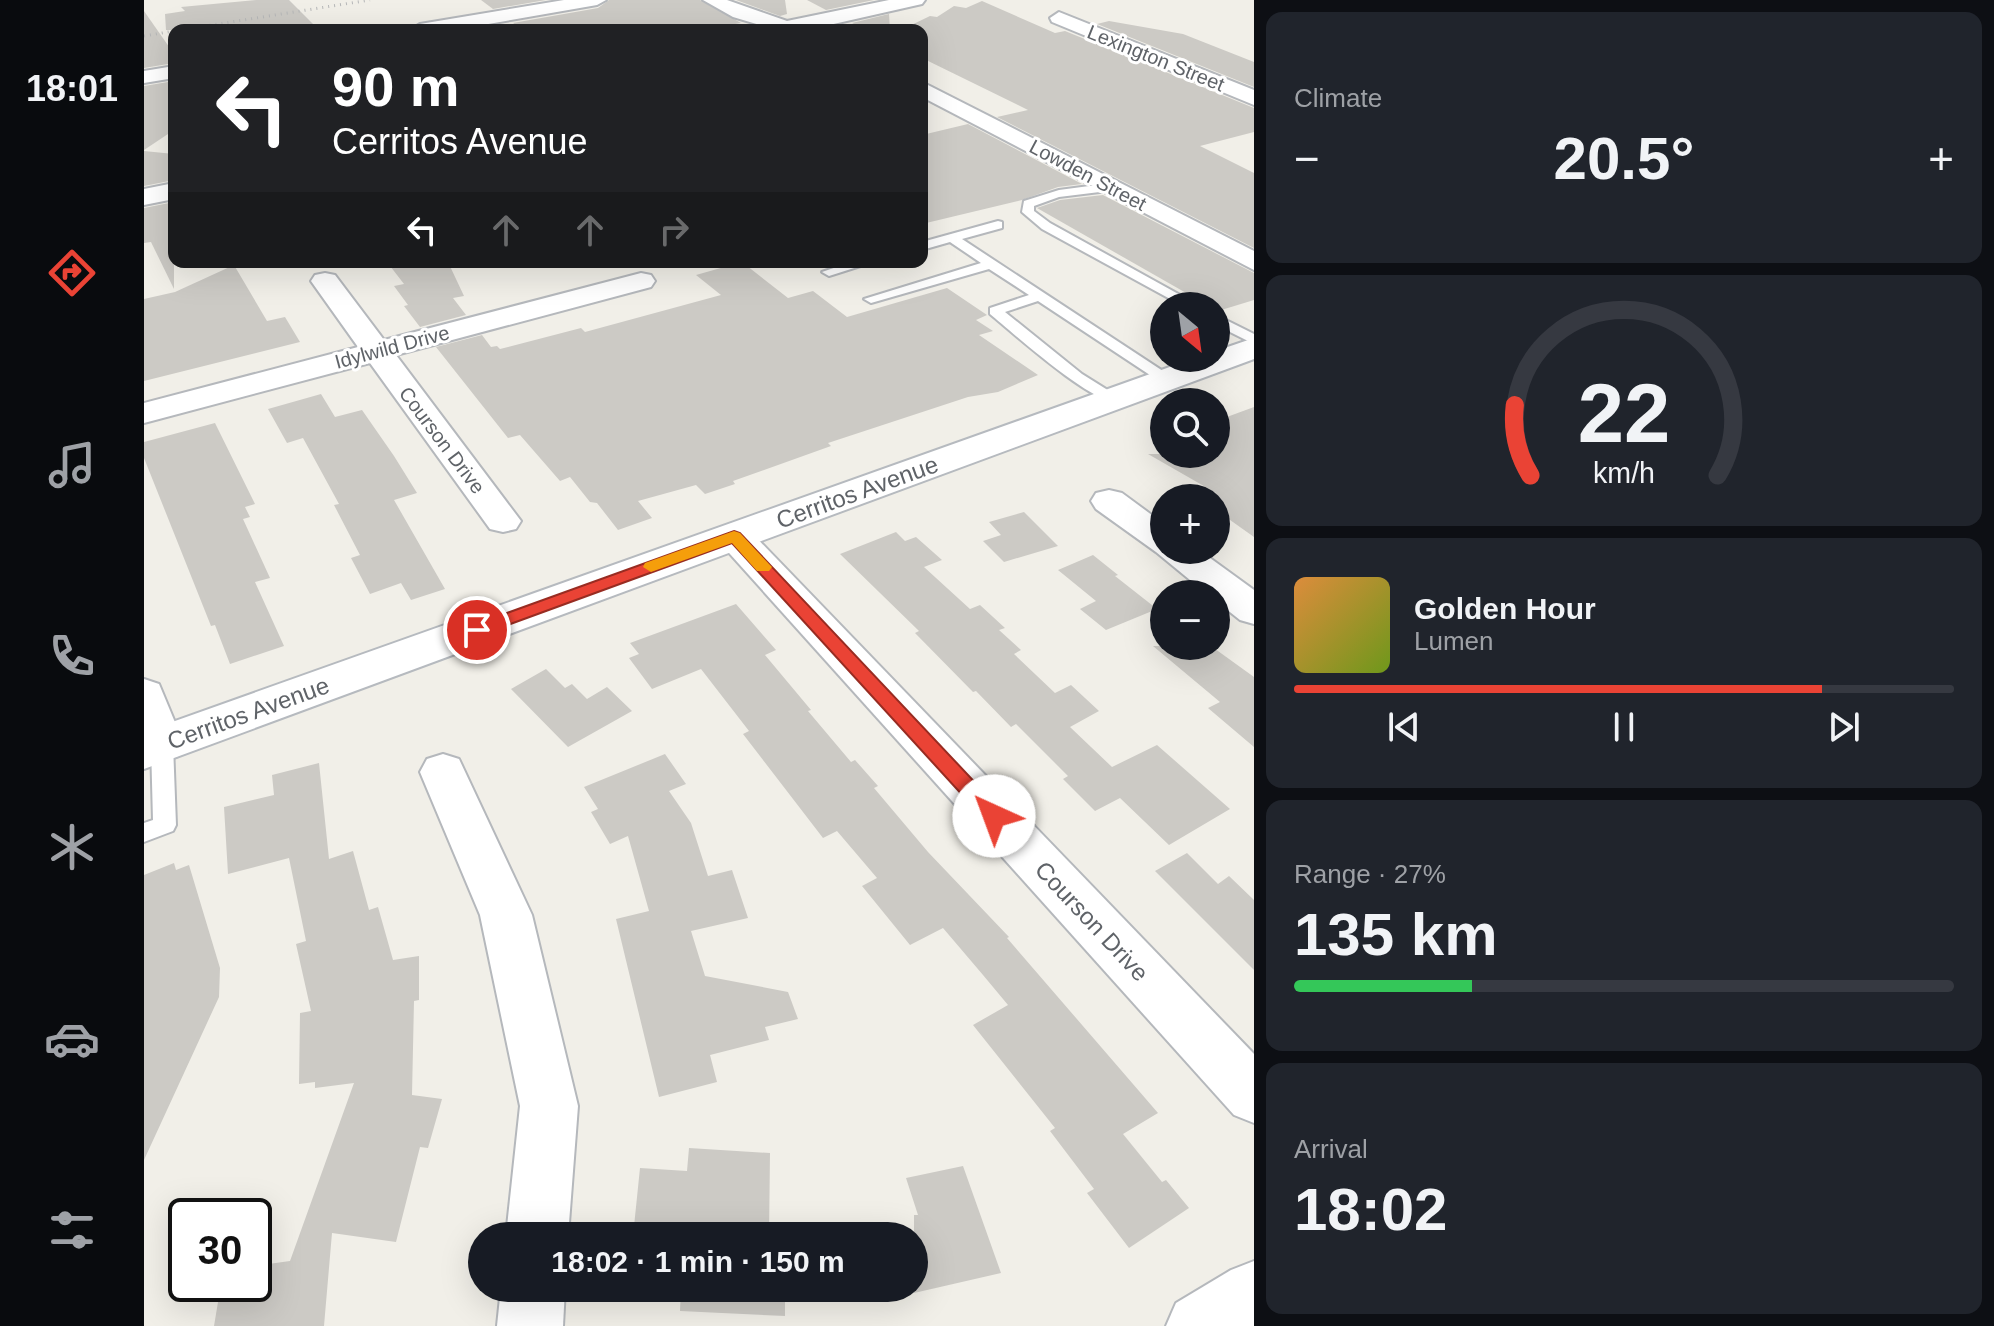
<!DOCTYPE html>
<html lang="en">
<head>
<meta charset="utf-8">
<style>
  body { margin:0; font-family:Arial,sans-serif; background:#20242c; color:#f1f3f6; height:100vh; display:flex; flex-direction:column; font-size:30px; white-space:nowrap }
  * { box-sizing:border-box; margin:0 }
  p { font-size:26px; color:#9ea1a6 }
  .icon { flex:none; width:44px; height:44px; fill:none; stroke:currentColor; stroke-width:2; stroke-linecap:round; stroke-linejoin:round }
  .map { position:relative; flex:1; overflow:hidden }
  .side { display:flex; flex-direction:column; gap:12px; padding:12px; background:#0d0f14; width:740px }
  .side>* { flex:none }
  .top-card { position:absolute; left:24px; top:24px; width:760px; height:244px; border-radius:16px; box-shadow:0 8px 32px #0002; background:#202124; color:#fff; overflow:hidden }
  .needle { width:52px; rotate:151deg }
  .fabs { position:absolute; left:1006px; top:292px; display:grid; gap:16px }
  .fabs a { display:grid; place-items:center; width:80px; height:80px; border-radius:50%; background:#171b24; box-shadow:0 8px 32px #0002; font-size:40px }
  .speed { position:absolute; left:24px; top:1198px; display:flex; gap:16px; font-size:40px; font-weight:700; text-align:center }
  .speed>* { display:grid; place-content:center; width:104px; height:104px; border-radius:50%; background:#171b24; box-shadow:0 8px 32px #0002; line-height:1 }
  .speed .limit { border:4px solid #111; border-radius:12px; background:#fff; color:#111 }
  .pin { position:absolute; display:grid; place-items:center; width:68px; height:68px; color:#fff; margin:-34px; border:4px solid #fff; border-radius:50%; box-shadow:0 2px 8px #0007 }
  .me { position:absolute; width:88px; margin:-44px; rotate:317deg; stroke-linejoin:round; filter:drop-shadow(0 0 6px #0008) }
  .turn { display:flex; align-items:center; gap:28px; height:168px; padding:0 32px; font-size:36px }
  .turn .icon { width:104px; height:104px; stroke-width:2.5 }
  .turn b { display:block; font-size:56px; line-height:68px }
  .lanes { display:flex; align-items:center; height:76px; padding:0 32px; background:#0003; justify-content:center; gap:40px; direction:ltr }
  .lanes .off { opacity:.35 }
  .big { font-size:60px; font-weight:700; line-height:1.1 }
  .side .widget { flex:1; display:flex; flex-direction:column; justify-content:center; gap:12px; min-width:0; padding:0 28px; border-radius:16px; background:#20242c }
  .side .dial { align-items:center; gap:0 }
  .dial svg { height:208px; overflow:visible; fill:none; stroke:#363941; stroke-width:7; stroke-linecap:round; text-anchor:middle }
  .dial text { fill:#f1f3f6; stroke:none }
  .song { display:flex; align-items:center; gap:24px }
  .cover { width:96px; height:96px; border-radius:12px; background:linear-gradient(135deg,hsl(30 70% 55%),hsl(80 70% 35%)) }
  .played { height:8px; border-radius:4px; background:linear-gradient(90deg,#ea4335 80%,#363941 80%) }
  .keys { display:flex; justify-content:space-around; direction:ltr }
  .heat { display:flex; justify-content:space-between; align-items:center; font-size:44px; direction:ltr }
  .charge { height:12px; border-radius:6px; background:linear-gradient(90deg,#34c759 27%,#363941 0) }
  .trip { position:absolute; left:324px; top:1222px; width:460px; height:80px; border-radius:40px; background:#171b24; box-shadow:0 8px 32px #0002; font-weight:700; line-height:80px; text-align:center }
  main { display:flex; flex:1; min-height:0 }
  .tabs { display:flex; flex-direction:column; width:144px; justify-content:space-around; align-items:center; background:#090b0e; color:#9ea1a6 }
  .tabs .icon { width:56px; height:56px }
  .tabs .on { color:#ea4335 }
  .tabs b { font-size:36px; color:#f1f3f6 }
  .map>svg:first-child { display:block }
</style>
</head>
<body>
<main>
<nav class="tabs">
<b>18:01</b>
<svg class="icon on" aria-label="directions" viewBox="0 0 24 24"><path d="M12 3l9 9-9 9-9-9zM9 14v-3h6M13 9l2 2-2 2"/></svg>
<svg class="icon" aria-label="music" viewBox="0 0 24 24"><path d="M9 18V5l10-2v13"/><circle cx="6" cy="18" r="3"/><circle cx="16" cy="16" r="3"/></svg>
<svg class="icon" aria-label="phone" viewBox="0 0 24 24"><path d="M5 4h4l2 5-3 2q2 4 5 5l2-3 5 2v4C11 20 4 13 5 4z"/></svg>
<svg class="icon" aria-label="climate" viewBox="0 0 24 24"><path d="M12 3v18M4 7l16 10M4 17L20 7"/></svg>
<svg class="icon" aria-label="car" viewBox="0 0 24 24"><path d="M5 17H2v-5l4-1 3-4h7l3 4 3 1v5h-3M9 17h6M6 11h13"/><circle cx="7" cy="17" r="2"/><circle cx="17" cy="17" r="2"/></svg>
<svg class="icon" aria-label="filters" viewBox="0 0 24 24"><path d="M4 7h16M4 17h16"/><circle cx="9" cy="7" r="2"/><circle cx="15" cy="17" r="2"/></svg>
</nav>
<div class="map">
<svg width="1110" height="1326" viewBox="0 0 1110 1326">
  <rect width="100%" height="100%" fill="#f1efe8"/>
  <g fill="#cccac5">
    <path d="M112 0H145L175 30H22L21 14 41 11 37 7Z"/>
    <path d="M337 0H402L349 9Z"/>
    <path d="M465 0H556L597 23 556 30H379L369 23 454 8Z"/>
    <path d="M592 0H641L643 14 636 16Z"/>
    <path d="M663 0H730L682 10Z"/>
    <path d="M838 1 911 33 921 31 1110 108V132L1056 146 1110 173V248L853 117 884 110 778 58V30H757L786 16 793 17 810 6 822 8Z"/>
    <path d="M0 11 30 54V63L0 68Z"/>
    <path d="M745 14 746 30H722L708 23Z"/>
    <path d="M965 21 1039 34 1110 62V87L953 24Z"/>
    <path d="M30 81V130L0 150V86Z"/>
    <path d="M824 124 938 184 914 187 878 200 778 224V135Z"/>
    <path d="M0 151 30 154V180L0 186Z"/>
    <path d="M959 195 1110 273V300L1074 311 1072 306H1065L893 208 916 200Z"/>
    <path d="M30 202V289L7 242 0 243V208Z"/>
    <path d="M243 262H304L320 296 309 298 322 315 276 327 260 306 264 305 250 286 260 284Z"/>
    <path d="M598 262 644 298 669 291 703 317 803 288 843 315 832 320 849 331 835 335 894 375 854 392 824 397 684 443 687 446 589 481 591 484 561 494 552 485 494 501 508 518 474 530 453 503 446 502 426 477 416 481 376 435 364 438 292 347 338 335 347 347 353 346 356 349 437 328 441 332 577 295 552 275Z"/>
    <path d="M90 265 123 321 141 317 156 342 0 381V299L31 292Z"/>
    <path d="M177 394 191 417 218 410 250 456 273 493 250 500 301 589 267 600 257 583 226 594 207 558 216 555 190 505 195 504 159 438 143 443 124 409Z"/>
    <path d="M1110 407V537L1072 510V493L1004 454H1072V421Z"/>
    <path d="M71 423 111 504 101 507 106 517 99 519 126 578 111 582 140 646 86 664 71 625 67 626 0 458V442Z"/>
    <path d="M880 512 914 546 860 562 839 541 857 535 845 522Z"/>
    <path d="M752 532 761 541 772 537 798 560 780 567 826 609 836 605 861 628 855 630 877 650 870 654 911 693 927 685 955 711 926 727 968 767 1013 745 1086 809 1025 845 976 798 951 811 919 779 924 776 872 724 867 727 832 691 829 692 771 633 775 631 696 554Z"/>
    <path d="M949 555 974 575 971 576 1013 609 962 630 936 609 952 601 914 570Z"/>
    <path d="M592 604 632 650 621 655 667 710 664 711 707 762 711 760 734 786 730 788 784 852 865 937 863 938 1014 1113 979 1134 1018 1182 1022 1180 1045 1208 985 1248 943 1193 950 1189 906 1131 911 1128 829 1025 864 1005 839 975 799 928 766 945 718 886 733 878 693 831 679 838 599 734 605 731 557 669 508 689 485 658 495 654 486 643Z"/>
    <path d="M1009 646H1067L1110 677V747L1064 708 1076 702Z"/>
    <path d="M402 669 421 688 428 684 443 699 463 687 488 711 424 747 367 689Z"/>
    <path d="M521 754 542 784 525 791 547 823 564 876 588 870 604 918 547 931 561 976 644 992 654 1019 621 1027 625 1040 566 1055 573 1082 515 1097 472 919 505 911 484 836 466 844 447 812 454 809 440 787Z"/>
    <path d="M175 763 185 859 209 851 225 910 234 907 249 960 275 956V1000L270 1001 268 1095 298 1099 284 1148 276 1147 252 1242 188 1233 180 1326H70L77 1284H110V1266L146 1261 210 1083 171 1088V1082L155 1084 156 1013 167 1011 152 944 162 941 145 858 84 874 80 807 130 795 128 775Z"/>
    <path d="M1043 853 1074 884 1085 876 1110 900V970L1011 871Z"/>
    <path d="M30 863 32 870 45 865 76 968 75 997 0 1160V875Z"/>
    <path d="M545 1148 626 1153 625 1236H489L496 1168 543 1171Z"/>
    <path d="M819 1166 857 1273 770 1293V1215H774L762 1178Z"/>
    <path d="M537 1288H641V1316L536 1311Z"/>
  </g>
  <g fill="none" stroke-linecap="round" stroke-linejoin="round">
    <g stroke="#b5b8bc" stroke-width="4">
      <g id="lane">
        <path d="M968 183 972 184V190L915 197 890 206V211L906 223 1056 306H1039L898 229 878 212 880 201 915 190Z"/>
        <path d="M854 221 858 222V228L818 239 1028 377V383H1018L894 301 861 312 938 374 978 399 975 402C951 407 868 332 846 314V308L885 295 845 269 727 303 720 299 837 263 806 242 778 250V242Z"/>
        <path d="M707 262H729L685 276 678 272Z"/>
        <path d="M1072 315 1110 334V344L1072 325Z"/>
        <path d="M18 736 26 738 29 744 32 825 29 831 0 842V823L9 820 7 744 10 738Z"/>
      </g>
    </g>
    <g stroke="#b5b8bc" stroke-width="4">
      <g id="street">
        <path d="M420 0H462L453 5 310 30H266L276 24Z"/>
        <path d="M559 0H583L643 21 745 0H781L778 4 663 30H633L589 17Z"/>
        <path d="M915 12 1110 90V105L908 22 906 18Z"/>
        <path d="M30 66V78L0 83V71Z"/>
        <path d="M778 82 1110 251V270L778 97Z"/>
        <path d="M30 183V199L0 205V189Z"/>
        <path d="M181 273 191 275 240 340 497 273 507 275 511 281 507 287 252 355 377 521 372 529 359 532 346 529 226 363 0 423V403L214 347 167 281 171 275Z"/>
        <path d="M965 490 978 493 1020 524V550H1055L1110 590V624L1096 620 1072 601V594H1063L1012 552 952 509 947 501 952 493Z"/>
        <path d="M590 524 603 528 1110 1054V1123L1090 1115 577 544 571 536 577 528Z"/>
        <path d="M0 679 15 684 40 744 34 756 18 761 2 756 0 752Z"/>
        <path d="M299 754 315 759 388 915 434 1106 424 1236H362L376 1106 336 915 276 772 283 759Z"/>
        <path d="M1110 1261V1326H1022L1032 1303 1087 1270Z"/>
        <path d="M357 1288H421L419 1326H353Z"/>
      </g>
    </g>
    <g stroke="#b6babf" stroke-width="4">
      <path id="secondary" d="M1110 338V359L0 769V732L1051 358H1072V351Z"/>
    </g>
    <use href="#lane" fill="#fff" fill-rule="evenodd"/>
    <use href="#street" fill="#fff" fill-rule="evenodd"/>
    <use href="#secondary" fill="#fff" fill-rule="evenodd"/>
    <g stroke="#b6b7b8" stroke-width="3" stroke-dasharray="1 5" stroke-linecap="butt">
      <path d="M36 30 226 0"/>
      <path d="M0 36 30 31"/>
    </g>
  </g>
  <path fill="#ea4335" stroke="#982c22" stroke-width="2" d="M590 531 596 533 857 810 860 816 857 822 850 824 843 822 588 543 339 634 333 636 324 630 327 626Z"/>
  <path fill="#f59e0b" d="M590 531 596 533 625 564 628 567 625 571H613L588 543 507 572 499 567 501 563Z"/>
  <g text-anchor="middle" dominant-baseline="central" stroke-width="6" stroke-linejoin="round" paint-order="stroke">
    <g font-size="20" fill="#5f6368" stroke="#fff">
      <text transform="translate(1012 58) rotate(22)">Lexington Street</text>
      <text transform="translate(944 175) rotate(28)">Lowden Street</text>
      <text transform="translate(248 347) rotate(-15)">Idylwild Drive</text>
      <text transform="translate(298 440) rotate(53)">Courson Drive</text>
    </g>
    <g font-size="24" fill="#5f6368" stroke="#fff">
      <text transform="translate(713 492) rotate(-20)">Cerritos Avenue</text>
      <text transform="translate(104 713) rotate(-20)">Cerritos Avenue</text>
      <text transform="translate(948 921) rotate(47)">Courson Drive</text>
    </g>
  </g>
</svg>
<div class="fabs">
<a><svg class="needle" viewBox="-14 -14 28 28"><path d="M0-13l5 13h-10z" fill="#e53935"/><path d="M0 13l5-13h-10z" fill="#9ea1a6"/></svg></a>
<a><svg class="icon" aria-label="search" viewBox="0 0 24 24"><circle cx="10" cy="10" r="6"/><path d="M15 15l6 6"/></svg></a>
<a>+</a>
<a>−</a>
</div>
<div class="speed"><div class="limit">30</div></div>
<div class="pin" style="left:333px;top:630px;background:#d93025"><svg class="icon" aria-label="arrive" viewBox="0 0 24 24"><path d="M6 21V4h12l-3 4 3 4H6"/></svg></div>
<svg class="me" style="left:850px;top:816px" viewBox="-20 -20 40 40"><circle r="19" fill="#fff"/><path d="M0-13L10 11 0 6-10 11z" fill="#ea4335"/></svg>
<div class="trip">18:02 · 1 min · 150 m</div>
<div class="top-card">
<div class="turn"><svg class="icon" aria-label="left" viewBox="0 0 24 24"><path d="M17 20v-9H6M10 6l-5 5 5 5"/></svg><div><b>90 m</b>Cerritos Avenue</div></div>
<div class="lanes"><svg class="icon" aria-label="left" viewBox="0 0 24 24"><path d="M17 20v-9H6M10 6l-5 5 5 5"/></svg><svg class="icon off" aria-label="ahead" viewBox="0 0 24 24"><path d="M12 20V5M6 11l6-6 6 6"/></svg><svg class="icon off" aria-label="ahead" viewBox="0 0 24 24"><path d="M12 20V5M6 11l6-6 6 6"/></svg><svg class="icon off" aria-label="right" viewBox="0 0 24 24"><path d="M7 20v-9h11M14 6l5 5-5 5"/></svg></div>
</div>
</div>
<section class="side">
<div class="widget"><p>Climate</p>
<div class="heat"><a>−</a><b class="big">20.5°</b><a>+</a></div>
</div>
<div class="widget dial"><svg viewBox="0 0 100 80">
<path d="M14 69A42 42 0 1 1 86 69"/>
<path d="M14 69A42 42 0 0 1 8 42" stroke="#ea4335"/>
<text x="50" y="56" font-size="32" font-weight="700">22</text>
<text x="50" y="72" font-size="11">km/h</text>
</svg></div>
<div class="widget">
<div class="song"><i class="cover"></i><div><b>Golden Hour</b><p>Lumen</p></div></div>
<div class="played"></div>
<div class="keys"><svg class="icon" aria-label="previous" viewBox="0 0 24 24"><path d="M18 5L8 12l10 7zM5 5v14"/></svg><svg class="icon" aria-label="pause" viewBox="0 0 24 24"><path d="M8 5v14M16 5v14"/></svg><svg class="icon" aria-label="next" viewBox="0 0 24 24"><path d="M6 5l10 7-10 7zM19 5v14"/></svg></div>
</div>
<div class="widget"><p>Range · 27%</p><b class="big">135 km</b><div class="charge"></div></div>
<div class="widget"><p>Arrival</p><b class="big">18:02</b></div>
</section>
</main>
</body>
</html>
